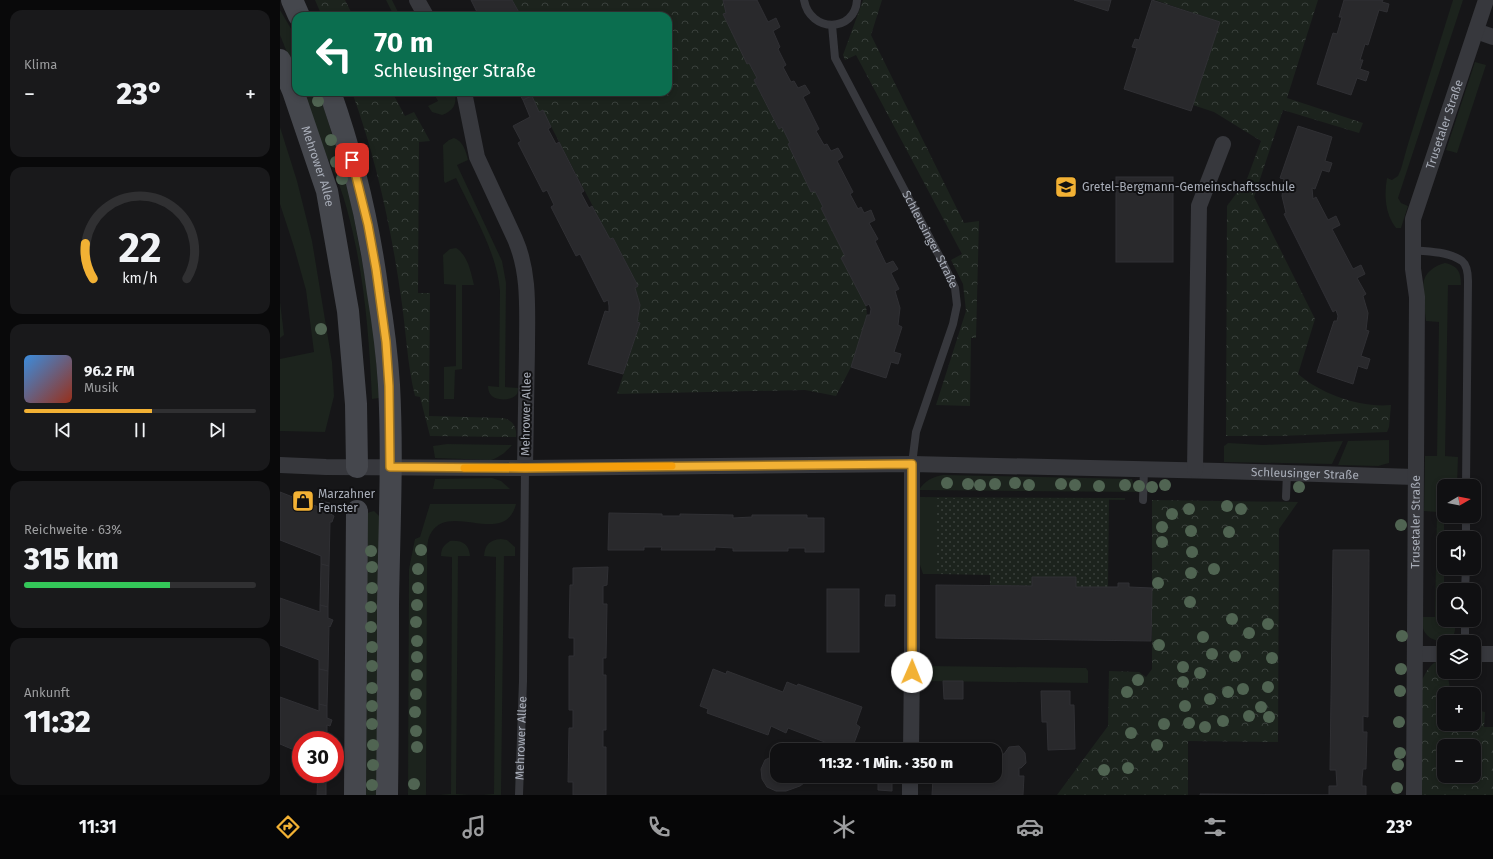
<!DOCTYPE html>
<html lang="de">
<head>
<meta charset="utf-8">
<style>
  body { margin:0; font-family:"Fira Sans",sans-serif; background:#19191b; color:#f1f3f6; height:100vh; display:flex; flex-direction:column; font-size:15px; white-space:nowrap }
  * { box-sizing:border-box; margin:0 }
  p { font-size:13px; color:#9c9d9f }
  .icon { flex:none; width:22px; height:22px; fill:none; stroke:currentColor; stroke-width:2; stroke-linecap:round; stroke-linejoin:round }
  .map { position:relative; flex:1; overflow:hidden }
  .side { display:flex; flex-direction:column; gap:10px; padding:10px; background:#09090a; width:280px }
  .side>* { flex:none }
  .banner { position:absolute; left:12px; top:12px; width:380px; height:84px; border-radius:12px; box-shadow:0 2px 6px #0003,0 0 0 1px #303032; background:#0b6e4f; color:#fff; overflow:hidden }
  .needle { width:26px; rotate:80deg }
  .controls { position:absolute; left:1157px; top:479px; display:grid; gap:8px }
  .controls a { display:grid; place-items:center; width:44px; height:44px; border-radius:8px; background:#101012; box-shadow:0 2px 6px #0003,0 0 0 1px #303032; font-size:20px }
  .speed { position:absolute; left:12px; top:731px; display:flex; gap:8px; font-size:20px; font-weight:700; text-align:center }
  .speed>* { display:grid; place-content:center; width:52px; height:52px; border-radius:50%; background:#101012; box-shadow:0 2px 6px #0003,0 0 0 1px #303032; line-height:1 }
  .speed .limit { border:6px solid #d22; background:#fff; color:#111 }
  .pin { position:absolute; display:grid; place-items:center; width:34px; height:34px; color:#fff; margin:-17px; border-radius:8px; box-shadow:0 2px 6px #0006 }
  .me { position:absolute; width:44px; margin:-22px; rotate:1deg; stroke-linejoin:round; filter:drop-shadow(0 0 3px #0008) }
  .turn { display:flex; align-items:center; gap:14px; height:84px; padding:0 16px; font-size:18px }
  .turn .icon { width:52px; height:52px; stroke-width:2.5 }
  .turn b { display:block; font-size:28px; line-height:34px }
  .big { font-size:30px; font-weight:800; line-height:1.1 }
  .side .widget { flex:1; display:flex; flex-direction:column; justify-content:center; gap:6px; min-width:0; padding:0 14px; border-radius:12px; background:#19191b }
  .side .dial { align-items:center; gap:0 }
  .dial svg { height:104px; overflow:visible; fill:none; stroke:#303032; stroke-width:7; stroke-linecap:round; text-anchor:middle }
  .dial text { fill:#f1f3f6; stroke:none }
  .song { display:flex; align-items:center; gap:12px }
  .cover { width:48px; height:48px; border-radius:6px; background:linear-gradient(135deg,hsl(210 70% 55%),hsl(10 70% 35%)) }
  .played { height:4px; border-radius:2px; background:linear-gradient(90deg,#f2b134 55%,#303032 55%) }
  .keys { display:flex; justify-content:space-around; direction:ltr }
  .heat { display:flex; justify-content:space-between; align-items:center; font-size:22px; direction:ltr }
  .charge { height:6px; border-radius:3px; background:linear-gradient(90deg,#34c759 63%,#303032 0) }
  .trip { position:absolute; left:490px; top:743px; width:232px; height:40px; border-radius:12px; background:#101012; box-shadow:0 2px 6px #0003,0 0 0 1px #303032; font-weight:800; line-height:40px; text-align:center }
  .tab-bar { display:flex; height:64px; justify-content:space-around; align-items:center; background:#060607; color:#9c9d9f }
  .tab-bar .icon { width:28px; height:28px }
  .tab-bar .on { color:#f2b134 }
  .tab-bar b { font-size:18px; color:#f1f3f6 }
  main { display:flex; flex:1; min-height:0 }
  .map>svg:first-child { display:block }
</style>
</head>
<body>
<main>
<section class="side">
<div class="widget"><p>Klima</p>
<div class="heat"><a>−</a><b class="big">23°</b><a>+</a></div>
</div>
<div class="widget dial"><svg viewBox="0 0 100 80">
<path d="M14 69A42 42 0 1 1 86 69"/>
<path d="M14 69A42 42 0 0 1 8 42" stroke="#f2b134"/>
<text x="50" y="56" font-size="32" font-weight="700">22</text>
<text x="50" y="72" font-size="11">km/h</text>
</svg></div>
<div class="widget">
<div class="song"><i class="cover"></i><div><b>96.2 FM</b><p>Musik</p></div></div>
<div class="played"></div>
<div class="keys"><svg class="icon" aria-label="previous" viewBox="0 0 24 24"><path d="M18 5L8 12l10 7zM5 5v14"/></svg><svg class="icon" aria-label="pause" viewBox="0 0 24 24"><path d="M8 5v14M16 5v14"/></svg><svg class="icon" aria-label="next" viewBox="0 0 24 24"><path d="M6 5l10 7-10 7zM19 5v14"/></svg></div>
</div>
<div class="widget"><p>Reichweite · 63%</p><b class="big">315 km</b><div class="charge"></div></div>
<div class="widget"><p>Ankunft</p><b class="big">11:32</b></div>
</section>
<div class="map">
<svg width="1213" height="795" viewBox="0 0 1213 795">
  <defs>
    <pattern id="forest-crowns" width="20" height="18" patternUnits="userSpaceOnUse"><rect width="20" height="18" fill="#1c231d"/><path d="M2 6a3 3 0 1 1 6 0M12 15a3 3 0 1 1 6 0" fill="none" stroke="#3a403c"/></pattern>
    <pattern id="garden-dots" width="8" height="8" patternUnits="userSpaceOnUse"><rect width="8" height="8" fill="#1c231d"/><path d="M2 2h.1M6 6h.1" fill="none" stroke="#3a403c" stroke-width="1.8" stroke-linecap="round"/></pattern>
  </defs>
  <rect width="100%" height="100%" fill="#161618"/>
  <g fill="#1c231d">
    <path d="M106 0H112L120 16H114Z"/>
    <path d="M1173 0H1183L1118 198 1121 203 1128 206 1121 228H1116C1105 214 1104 195 1107 178L1112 180 1118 176 1121 169 1128 144Z"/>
    <path d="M0 10 16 37V75L0 35Z"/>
    <path d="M1195 62 1206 65 1177 153 1166 150Z"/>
    <path d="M23 92H39L68 186 93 320 99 398 92 399C89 334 84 269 66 206 60 182 48 161 39 138 33 123 28 107 23 92Z"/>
    <path d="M153 92H160L164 96 175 93C177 105 173 111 162 115L152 112 148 106 158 101Z"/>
    <path d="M0 127 17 181 32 241 52 362 54 396 45 432 0 431V359L34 352 26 290 14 247 0 204Z"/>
    <path d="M174 138C183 141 186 151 188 160L177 165 222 261 226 283 225 387 238 388C238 390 238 392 237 394 232 401 216 401 211 395 209 393 208 389 208 386L219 387 220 291C217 252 193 214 176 178L165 183 164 181 163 145 169 140Z"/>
    <path d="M176 248C188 255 191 273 194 285H182V369L175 370 174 399H164V367L176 366V285L164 284 163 255 170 249Z"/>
    <path d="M1165 263C1178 266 1181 272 1181 285H1168L1165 456 1178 457 1177 486H1164V620H1175C1175 624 1176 632 1173 636 1167 643 1153 642 1147 635 1142 630 1142 623 1142 617H1155L1157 512 1144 511 1145 456H1157L1159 322 1146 321C1145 313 1142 286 1144 280 1147 271 1156 265 1165 263Z"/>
    <path d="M0 302 4 335 0 338Z"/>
    <path d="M1109 440V463L1098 466 1058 465 1068 441Z"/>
    <path d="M1063 441 1052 464 944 462V446L948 443 983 445Z"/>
    <path d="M167 444 232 445C226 452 220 457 211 460L155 458 153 446Z"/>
    <path d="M663 475 852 479 857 492 639 490C645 480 653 477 663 475Z"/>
    <path d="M212 478 221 481 230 489H153L155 479Z"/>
    <path d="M638 497 845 498V500L657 498 656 574H643L638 559Z"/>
    <path d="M150 504H236C225 548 169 501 151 533 145 542 148 559 147 570L146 795H128L129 569 135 539 140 537Z"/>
    <path d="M94 511 100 517 97 795H84L86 514 90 512Z"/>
    <path d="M221 539 227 540 235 547V556H224L221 795H203L214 794 216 557 204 556C205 545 209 540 221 539Z"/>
    <path d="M170 541C182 540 189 544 190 556H178L176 794 189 795H160L171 794 172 557 161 556C161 548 164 545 170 541Z"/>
    <path d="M649 666 806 668 808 671V683L645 681Z"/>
  </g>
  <g fill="url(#forest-crowns)" fill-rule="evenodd">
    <path d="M35 0H65L73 16H42Z"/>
    <path d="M232 0H443L446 13 443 14 477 78 474 80 499 129 502 127 510 143 508 144 531 192 535 191 543 207 541 208 565 256 561 258 586 306 587 315 571 367 556 396 525 390 337 394 360 323 357 322 360 305 355 288 358 286 333 238 330 239 263 111 259 112 252 96 259 92H388V16H241Z"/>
    <path d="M583 0H602L591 35 684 223 699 221 696 338H691L690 406 656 405 686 311 683 284 671 260 682 254 576 55 565 60 563 55Z"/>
    <path d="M875 0H1038L1007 98 1083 123 1079 133 1003 110 974 197 1035 319 1018 374C1041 394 1080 408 1111 405L1109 427 1107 432 999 436H946L947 206 967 179 981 141 934 112 913 105 940 22Z"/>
    <path d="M72 92H112L125 116 134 112 150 141 139 142 138 293H150L149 416 223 418C233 420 237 427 236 437L150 436 140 397 135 396C127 363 126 330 121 297 111 227 96 158 72 92Z"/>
    <path d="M872 500 1018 502 999 529 998 742 908 741V795H777L828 726 829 671 859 672 866 677 872 669Z"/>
    <path d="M1161 660 1164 664V672H1167L1171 694H1164V724H1194V710L1205 712 1204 727H1213V795H1141L1142 680C1146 672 1151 662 1161 660ZM1164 746H1194V776H1164Z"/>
  </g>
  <path fill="url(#garden-dots)" d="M656 498 829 499 828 587H796V577H752V586L710 585V575L656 574Z"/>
  <g fill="#29292c" stroke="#303034">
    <path d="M191 0H232L241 16H199Z"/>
    <path d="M443 0H477L488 22 496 18 500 27 493 31 500 47 498 49 506 65 503 67 511 82 514 81 518 88 525 85 530 93 523 97 539 129 536 131 544 145 547 144 551 151 558 148 563 157 557 161 573 192 570 194 578 209 581 207 584 213 591 210 595 220 589 223 598 239 595 241 606 264 613 261 618 269 611 273 619 289 615 291 620 308 618 325 622 327 614 352 621 354 618 364 611 362 606 378 571 367 587 315H590L591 309 589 304 586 306 561 258 565 256 541 208 543 207 535 191 531 192 508 144 510 143 502 127 499 129 474 80 477 78 469 63 467 64 443 14 446 13Z"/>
    <path d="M794 0H831L828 11Z"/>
    <path d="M872 0 940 22 911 111 844 89 857 48 852 47 855 39 859 40Z"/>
    <path d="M1064 0H1103L1102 2 1109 4 1107 12 1099 10 1088 45 1085 44 1080 60H1083L1080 69 1089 72 1086 81 1077 78 1071 95 1037 84 1053 33 1057 34 1062 17H1059Z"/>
    <path d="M238 92H259L243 100Z"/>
    <path d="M252 96 259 112 263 110 271 127 268 129 276 144 279 142 304 191 301 193 309 208 312 206 330 239 333 238 358 286 355 288 360 305 357 322 360 323 343 374 308 364 325 311 329 312V306L328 300 324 302 300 254 296 256 271 207 274 205 267 190 263 192 238 143 241 141 233 126 250 117 243 100Z"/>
    <path d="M1018 126 1052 137 1045 161 1052 163 1049 172 1042 170 1035 189 1032 188 1033 199 1036 197 1048 220 1056 216 1060 225 1052 229 1073 269 1081 265 1085 274 1077 278 1086 294 1083 296 1088 313 1086 330 1089 331 1081 356 1090 359 1087 369 1078 366 1073 384 1037 372 1054 321H1057L1058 316 1056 310 1053 312 1004 214 1006 213 1002 196 1004 179 1000 178Z"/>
    <rect x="836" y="177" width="57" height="85"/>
    <path d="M0 492 41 508V501L50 503 49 513 54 516 52 522H50L49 566 41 564V556L0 540Z"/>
    <path d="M329 513 382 514V516H400V514L453 515V518L472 517V515H527V518H544V552H525V548H508V551H453V548L435 547V550H381L382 547H364V550H328Z"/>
    <path d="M1053 550H1089L1088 717 1083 716V732H1087L1086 769H1083L1082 779V786H1086V795H1049V786H1057L1056 770H1050Z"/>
    <path d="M41 564 49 566 48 607 40 605Z"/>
    <path d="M328 567 327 585 323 586V604H327L326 658H323V675H326V730H323V747H326V795H293V782H288L289 728H293V710H289V656H294V638H289L290 585H293V568Z"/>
    <path d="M752 577H796V587H838V583H849V587L872 588 871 641 656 638V585L752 586Z"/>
    <rect x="547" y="589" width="32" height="63"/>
    <path d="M606 595H615V606H605Z"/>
    <path d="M0 598 40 612V605L48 607V618L53 620 50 627 49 626 48 671 39 669V660L0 645Z"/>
    <path d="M39 669 48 671 47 706 39 704Z"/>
    <path d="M433 669 446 674 447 671 503 692 507 682 517 686 518 684 582 707 576 724 580 727 573 746 566 743 563 749 508 728 506 733 491 726 488 735 427 713 428 709 420 706Z"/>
    <path d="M663 681H683V699H664Z"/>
    <path d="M761 691H790V705H794L795 749 768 750 767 722H762Z"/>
    <path d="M0 697 39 711V704L47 706V718L52 720 50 726 47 725V740H21V753L0 744Z"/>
    <path d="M670 745H676L680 748 716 749V754H724L729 747 739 746 745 753 746 763 741 768H739V776H744L743 795H652L653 778 655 776H715V750H657V747L666 748Z"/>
    <path d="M497 754V776H527L524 783 520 786 506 791H496L487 787 482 779 481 769 485 760Z"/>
    <path d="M38 774H46V795H37Z"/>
    <path d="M598 776H612V791L598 790Z"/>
    <path d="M920 794 1049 795H920Z"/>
  </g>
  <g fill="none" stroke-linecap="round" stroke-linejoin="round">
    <g stroke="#37383d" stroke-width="8">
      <path d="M524 0C530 33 575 33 577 0"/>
      <path id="s1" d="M552 25 555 58 665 267 675 288 677 305 673 324 636 432 632 464"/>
      <path d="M1132 250C1148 252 1168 251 1182 261 1187 265 1188 275 1188 281L1186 486"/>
      <path d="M1006 497 1007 473"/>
      <path d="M863 500 864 469"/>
      <path d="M1186 538V516"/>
      <path d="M1185 590 1186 568"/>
      <path d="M1185 642V620"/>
      <path id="s2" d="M239 795 243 681 245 468"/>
    </g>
    <g stroke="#37383d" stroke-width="16">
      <path d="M137 0 146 16"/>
      <path d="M1196 31 1213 37"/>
      <path d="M184 92 197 157 235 239C250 273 247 311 247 348 246 388 246 428 245 468"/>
      <path id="s3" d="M0 465 46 467 245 468 632 464 940 471 1135 477"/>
      <path d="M915 470 919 206 943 144"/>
      <path d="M1135 654H1164"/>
      <path d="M1194 654H1213"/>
      <path d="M631 750 632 661V464"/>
      <path d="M630 795V776"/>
      <path id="s4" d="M1134 795 1137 297 1133 269V219L1206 0"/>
    </g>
    <g stroke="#45474d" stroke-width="22">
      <path d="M12 0 19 16"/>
      <path id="s5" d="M0 60 13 91 47 191 68 311 76 404 77 467"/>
      <path d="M50 92C73 157 89 224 98 293 103 323 107 354 109 385 113 458 109 532 108 606 108 669 108 732 107 795"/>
      <path d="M75 795 77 511"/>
    </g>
  </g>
  <g fill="#506452">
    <circle cx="38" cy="101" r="6"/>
    <circle cx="51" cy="140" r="6"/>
    <circle cx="56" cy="162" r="6"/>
    <circle cx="62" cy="179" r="6"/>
    <circle cx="41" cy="329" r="6"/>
    <circle cx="667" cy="483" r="6"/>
    <circle cx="735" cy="483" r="6"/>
    <circle cx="688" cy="484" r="6"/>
    <circle cx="715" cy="484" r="6"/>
    <circle cx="781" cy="484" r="6"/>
    <circle cx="700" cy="485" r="6"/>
    <circle cx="749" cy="485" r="6"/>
    <circle cx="795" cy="485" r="6"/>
    <circle cx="845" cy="485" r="6"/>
    <circle cx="885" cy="485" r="6"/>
    <circle cx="819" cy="486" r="6"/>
    <circle cx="859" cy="486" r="6"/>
    <circle cx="872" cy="487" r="6"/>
    <circle cx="1019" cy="487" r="6"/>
    <circle cx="947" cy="506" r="6"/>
    <circle cx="909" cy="509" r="6"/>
    <circle cx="961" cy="509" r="6"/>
    <circle cx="892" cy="514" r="6"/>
    <circle cx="1121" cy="525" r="6"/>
    <circle cx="882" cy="527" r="6"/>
    <circle cx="911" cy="531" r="6"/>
    <circle cx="949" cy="532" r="6"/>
    <circle cx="882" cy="542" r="6"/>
    <circle cx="141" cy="550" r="6"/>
    <circle cx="91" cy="551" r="6"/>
    <circle cx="912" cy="552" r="6"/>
    <circle cx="92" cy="567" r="6"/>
    <circle cx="138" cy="569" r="6"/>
    <circle cx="934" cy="569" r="6"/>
    <circle cx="911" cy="573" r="6"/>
    <circle cx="878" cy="583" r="6"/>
    <circle cx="92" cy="588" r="6"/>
    <circle cx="138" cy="588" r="6"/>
    <circle cx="910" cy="602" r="6"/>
    <circle cx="137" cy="605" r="6"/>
    <circle cx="91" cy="607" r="6"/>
    <circle cx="952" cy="619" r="6"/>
    <circle cx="136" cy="622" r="6"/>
    <circle cx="988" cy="624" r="6"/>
    <circle cx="91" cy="627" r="6"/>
    <circle cx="969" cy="633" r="6"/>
    <circle cx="1122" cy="636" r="6"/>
    <circle cx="923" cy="637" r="6"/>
    <circle cx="137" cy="641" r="6"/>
    <circle cx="879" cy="645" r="6"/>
    <circle cx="92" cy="647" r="6"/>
    <circle cx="932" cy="654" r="6"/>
    <circle cx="955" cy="656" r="6"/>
    <circle cx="137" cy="657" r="6"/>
    <circle cx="992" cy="658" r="6"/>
    <circle cx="92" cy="666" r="6"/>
    <circle cx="903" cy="667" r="6"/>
    <circle cx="1121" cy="669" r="6"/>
    <circle cx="920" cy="673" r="6"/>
    <circle cx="137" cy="675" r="6"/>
    <circle cx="858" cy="680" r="6"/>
    <circle cx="903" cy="682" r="6"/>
    <circle cx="988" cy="687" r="6"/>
    <circle cx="92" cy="688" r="6"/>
    <circle cx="963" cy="689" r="6"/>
    <circle cx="1120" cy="691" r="6"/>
    <circle cx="847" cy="692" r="6"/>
    <circle cx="948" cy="692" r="6"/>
    <circle cx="136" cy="694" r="6"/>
    <circle cx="930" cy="699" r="6"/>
    <circle cx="92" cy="706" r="6"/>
    <circle cx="905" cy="706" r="6"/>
    <circle cx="981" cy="707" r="6"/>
    <circle cx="135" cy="712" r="6"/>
    <circle cx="969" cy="716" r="6"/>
    <circle cx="989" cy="717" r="6"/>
    <circle cx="943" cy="721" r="6"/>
    <circle cx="1119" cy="722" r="6"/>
    <circle cx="909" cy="723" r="6"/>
    <circle cx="92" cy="724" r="6"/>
    <circle cx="884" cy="724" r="6"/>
    <circle cx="925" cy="727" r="6"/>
    <circle cx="136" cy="731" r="6"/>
    <circle cx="851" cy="733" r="6"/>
    <circle cx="93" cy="745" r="6"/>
    <circle cx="877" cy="745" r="6"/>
    <circle cx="137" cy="747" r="6"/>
    <circle cx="1120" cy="753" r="6"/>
    <circle cx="93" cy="765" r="6"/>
    <circle cx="1118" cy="765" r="6"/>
    <circle cx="848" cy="768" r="6"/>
    <circle cx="824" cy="770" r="6"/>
    <circle cx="134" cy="784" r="6"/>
    <circle cx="92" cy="785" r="6"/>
    <circle cx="1117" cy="788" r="6"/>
  </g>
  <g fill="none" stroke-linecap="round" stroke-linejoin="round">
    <g stroke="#9d7322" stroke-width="10">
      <path id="route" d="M72 160 88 225 96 269 106 342 109 386 110 467 245 468 632 464V672"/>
    </g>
    <use href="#route" stroke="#f2b134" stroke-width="7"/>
    <path stroke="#f59e0b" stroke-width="7" d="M184 468 392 466"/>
  </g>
  <defs>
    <g id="school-square" transform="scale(1.15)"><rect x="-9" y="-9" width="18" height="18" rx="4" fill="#f2b134" stroke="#111113"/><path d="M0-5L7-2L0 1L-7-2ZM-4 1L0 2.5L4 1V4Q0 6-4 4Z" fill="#111"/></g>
    <g id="shop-square" transform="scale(1.15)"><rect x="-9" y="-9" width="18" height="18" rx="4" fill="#f2b134" stroke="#111113"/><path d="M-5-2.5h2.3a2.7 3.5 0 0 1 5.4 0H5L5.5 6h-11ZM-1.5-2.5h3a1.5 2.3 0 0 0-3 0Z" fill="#111"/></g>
  </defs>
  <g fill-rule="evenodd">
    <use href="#school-square" x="786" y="187"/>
    <use href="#shop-square" x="23" y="501"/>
  </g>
  <g text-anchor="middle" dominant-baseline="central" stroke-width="4" stroke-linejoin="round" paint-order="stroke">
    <g font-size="12" fill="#a8adb8" stroke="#111113">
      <text stroke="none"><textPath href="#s4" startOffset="676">Trusetaler Straße</textPath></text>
      <text stroke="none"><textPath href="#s5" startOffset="113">Mehrower Allee</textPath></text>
      <text stroke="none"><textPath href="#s1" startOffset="238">Schleusinger Straße</textPath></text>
      <text transform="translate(246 414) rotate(-89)">Mehrower Allee</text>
      <text stroke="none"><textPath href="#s3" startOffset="1025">Schleusinger Straße</textPath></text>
      <text stroke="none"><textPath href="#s4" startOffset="273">Trusetaler Straße</textPath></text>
      <text stroke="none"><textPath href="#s2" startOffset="57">Mehrower Allee</textPath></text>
    </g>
    <g font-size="12" fill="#a8adb8" stroke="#111113" text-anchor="start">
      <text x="802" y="187">Gretel-Bergmann-Gemeinschaftsschule</text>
      <text x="38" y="494">Marzahner<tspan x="38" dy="14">Fenster</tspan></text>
    </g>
  </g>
</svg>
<div class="controls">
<a><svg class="needle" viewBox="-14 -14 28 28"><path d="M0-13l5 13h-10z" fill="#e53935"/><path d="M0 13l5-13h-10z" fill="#9c9d9f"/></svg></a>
<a><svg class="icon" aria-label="sound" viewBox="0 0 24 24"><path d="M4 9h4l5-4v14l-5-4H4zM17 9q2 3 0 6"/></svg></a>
<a><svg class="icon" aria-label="search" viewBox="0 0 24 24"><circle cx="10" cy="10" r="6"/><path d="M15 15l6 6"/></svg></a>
<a><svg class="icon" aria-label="layers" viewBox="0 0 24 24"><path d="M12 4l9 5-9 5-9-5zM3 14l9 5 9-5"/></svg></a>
<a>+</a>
<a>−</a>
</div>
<div class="speed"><div class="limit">30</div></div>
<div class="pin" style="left:72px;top:160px;background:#d93025"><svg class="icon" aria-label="arrive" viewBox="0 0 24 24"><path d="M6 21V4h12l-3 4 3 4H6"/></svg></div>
<svg class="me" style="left:632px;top:672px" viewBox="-20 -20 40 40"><circle r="19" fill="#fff"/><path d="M0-13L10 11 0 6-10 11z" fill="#f2b134"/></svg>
<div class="trip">11:32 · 1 Min. · 350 m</div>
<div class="banner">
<div class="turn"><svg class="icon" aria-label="left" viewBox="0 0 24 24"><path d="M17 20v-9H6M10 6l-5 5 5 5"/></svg><div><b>70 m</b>Schleusinger Straße</div></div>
</div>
</div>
</main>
<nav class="tab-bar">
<b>11:31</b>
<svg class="icon on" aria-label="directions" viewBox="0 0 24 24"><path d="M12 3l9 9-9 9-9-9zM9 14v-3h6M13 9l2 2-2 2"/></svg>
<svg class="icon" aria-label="music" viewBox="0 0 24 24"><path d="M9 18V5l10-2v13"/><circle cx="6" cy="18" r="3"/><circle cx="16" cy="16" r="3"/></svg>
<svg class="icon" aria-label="phone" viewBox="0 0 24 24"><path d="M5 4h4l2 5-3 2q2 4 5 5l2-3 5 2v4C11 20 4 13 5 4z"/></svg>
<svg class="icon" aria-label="climate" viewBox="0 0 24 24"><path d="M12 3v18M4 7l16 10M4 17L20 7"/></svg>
<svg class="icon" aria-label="car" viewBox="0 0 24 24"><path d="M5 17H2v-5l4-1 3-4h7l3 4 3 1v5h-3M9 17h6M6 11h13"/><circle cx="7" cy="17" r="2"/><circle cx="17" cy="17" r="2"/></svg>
<svg class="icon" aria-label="filters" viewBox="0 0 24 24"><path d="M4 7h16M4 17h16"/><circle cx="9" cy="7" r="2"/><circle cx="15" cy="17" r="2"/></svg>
<b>23°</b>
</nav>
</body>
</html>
